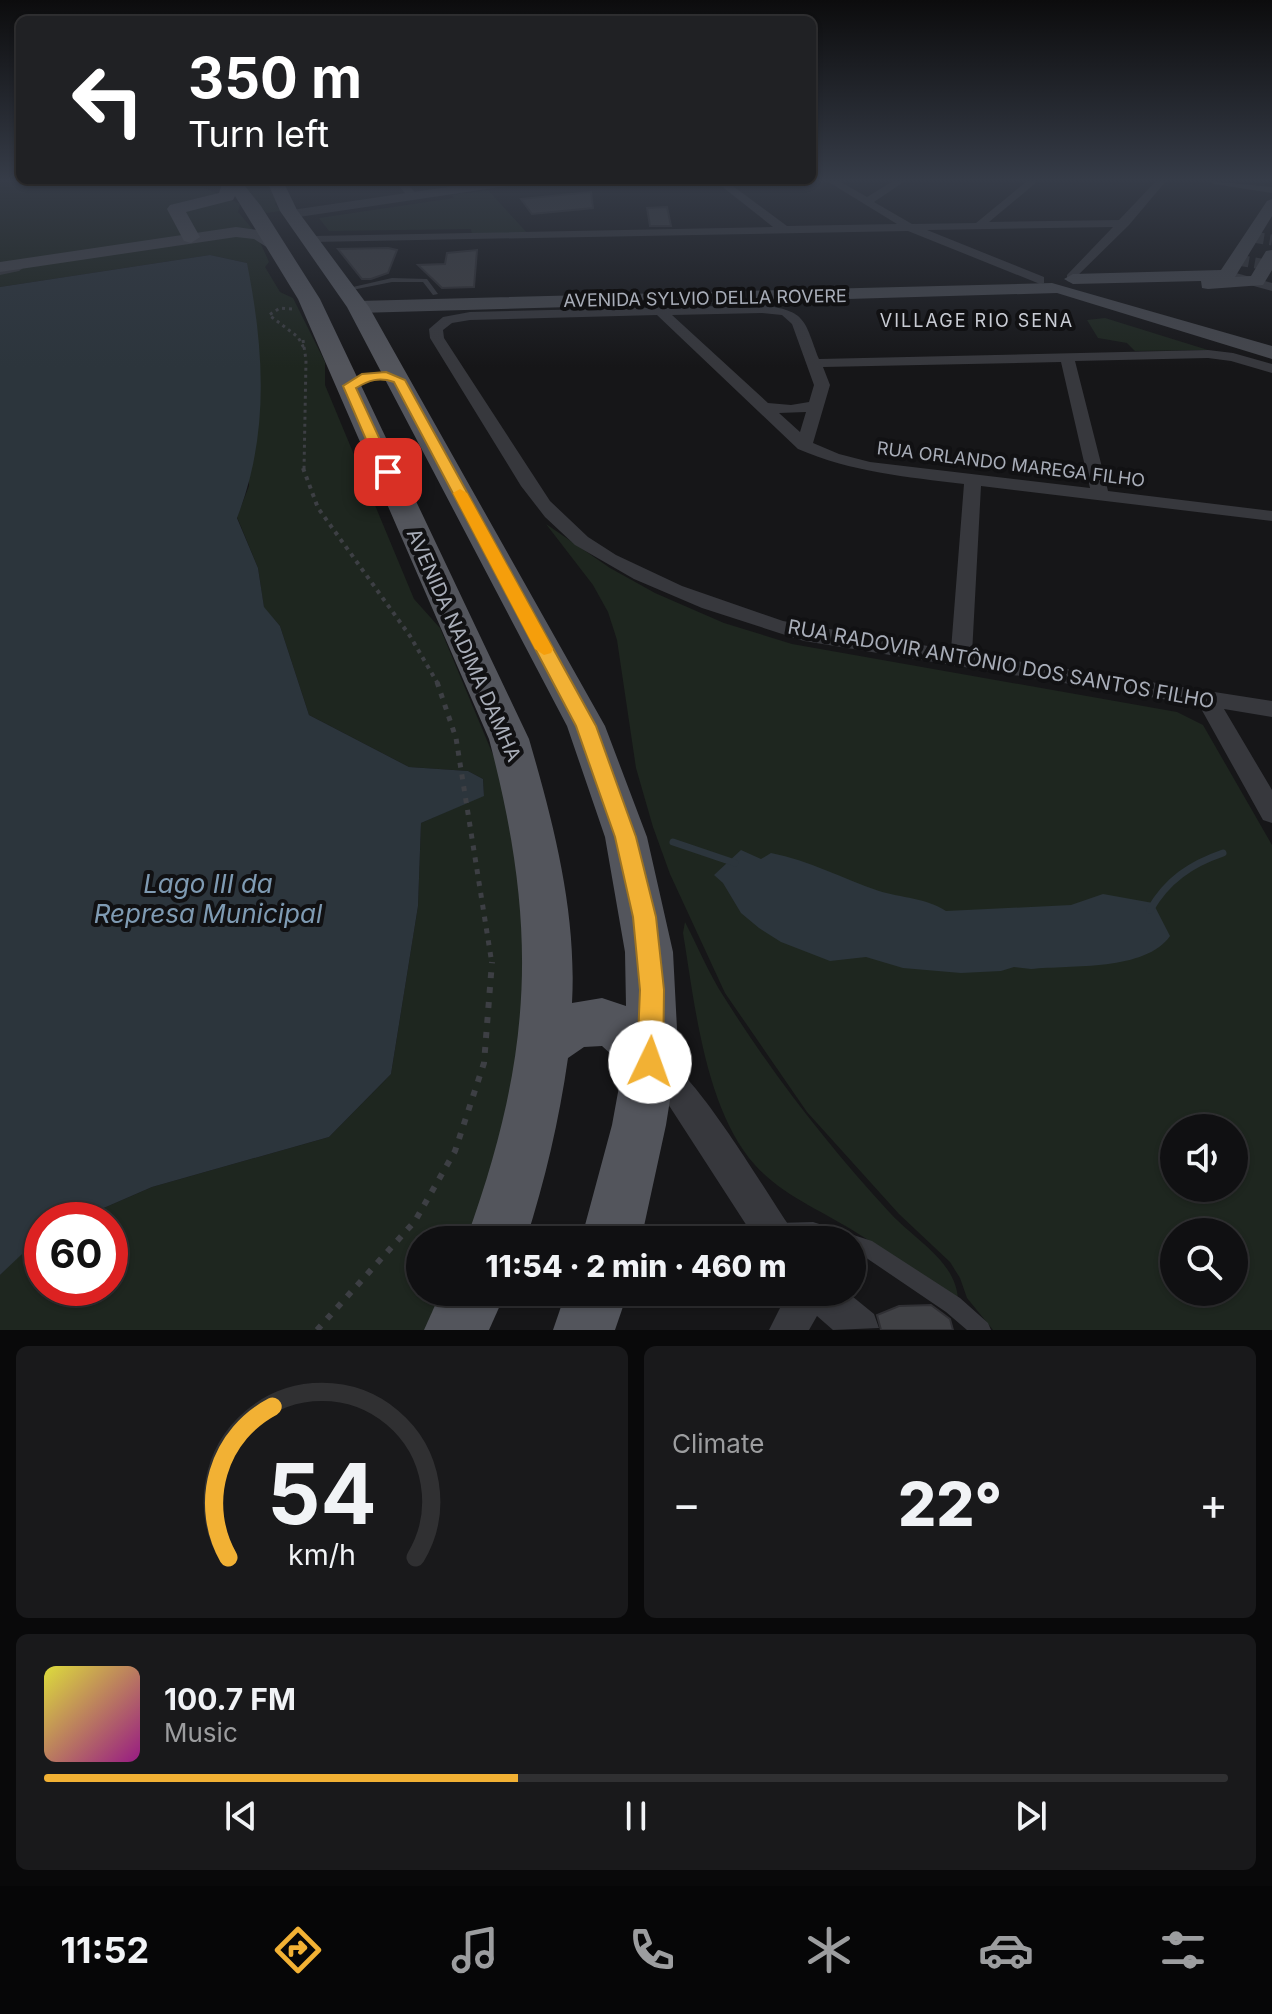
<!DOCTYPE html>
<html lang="en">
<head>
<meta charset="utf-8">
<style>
  body { margin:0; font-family:Inter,sans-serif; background:#19191b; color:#f1f3f6; height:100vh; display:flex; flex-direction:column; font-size:30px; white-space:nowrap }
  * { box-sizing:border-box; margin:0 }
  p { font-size:26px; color:#9c9d9f }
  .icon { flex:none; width:44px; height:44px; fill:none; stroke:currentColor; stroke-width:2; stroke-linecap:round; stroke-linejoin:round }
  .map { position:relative; height:1330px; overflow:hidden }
  .panel { display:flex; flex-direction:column; gap:16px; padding:16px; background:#09090a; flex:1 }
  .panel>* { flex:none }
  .banner { position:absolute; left:16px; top:16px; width:800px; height:168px; border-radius:12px; box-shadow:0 2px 6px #0004,0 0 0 2px #303032; background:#202124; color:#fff; overflow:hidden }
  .tools { position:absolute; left:1160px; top:1114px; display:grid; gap:16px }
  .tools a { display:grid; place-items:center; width:88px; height:88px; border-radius:50%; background:#101012; box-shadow:0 2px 6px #0004,0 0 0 2px #303032; font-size:40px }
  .speed { position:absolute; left:24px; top:1202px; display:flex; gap:16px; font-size:40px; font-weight:700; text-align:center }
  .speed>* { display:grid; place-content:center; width:104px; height:104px; border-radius:50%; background:#101012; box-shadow:0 2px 6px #0004,0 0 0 2px #303032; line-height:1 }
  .speed .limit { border:12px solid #d22; background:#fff; color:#111 }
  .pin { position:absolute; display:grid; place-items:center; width:68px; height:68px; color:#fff; margin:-34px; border-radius:16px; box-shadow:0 4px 12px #0006 }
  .me { position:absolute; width:88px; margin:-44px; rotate:3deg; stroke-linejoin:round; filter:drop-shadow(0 0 6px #0008) }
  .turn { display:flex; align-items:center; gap:28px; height:168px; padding:0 40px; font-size:36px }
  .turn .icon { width:104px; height:104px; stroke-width:2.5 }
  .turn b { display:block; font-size:56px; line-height:68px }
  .big { font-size:60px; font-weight:800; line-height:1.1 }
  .panel .card { flex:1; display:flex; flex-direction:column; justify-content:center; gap:12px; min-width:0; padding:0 28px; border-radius:12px; background:#19191b }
  .panel .dial { align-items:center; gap:0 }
  .dial svg { height:208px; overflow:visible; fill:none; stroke:#303032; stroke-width:7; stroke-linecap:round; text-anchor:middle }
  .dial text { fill:#f1f3f6; stroke:none }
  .song { display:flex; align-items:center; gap:24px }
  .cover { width:96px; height:96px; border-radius:12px; background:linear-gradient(135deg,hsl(60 70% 55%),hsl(310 70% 35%)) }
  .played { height:8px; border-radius:4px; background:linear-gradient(90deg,#f2b134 40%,#303032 40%) }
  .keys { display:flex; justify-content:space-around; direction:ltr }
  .heat { display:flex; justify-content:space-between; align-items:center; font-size:44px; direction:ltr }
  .panel .tiles { flex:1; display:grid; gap:16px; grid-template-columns:1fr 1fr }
  .card:last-child { grid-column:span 2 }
  .trip { position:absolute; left:406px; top:1226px; width:460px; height:80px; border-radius:40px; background:#101012; box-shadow:0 2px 6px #0004,0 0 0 2px #303032; font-weight:800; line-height:80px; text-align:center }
  .tab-bar { display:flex; height:128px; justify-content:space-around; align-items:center; background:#060607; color:#9c9d9f }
  .tab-bar .icon { width:56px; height:56px }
  .tab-bar .current { color:#f2b134 }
  .tab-bar b { font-size:36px; color:#f1f3f6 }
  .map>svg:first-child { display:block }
</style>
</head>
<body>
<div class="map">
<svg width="1272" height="1330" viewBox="0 0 1272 1330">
  <rect width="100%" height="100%" fill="#161618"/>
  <g fill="#1e261f" fill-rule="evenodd">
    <path d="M0 181H189L240 204 238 212 256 233 269 262 265 267 280 292 293 298 325 362V385L414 599 440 628 504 781 521 854 526 1030 475 1240H420V1292H454L435 1330H0V1275L38 1237 42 1235V1288H110V1220H76L152 1187 329 1137 391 1074 418 906 421 823 484 795 483 779 468 771 409 767 309 715 280 626 264 608 258 568 237 517 249 486 247 263 210 255 0 287Z"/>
    <path d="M242 181H271L272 190 278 199 275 204 281 211 266 213Z"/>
    <path d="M488 190 529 235H472L471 229 329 231 319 218 454 198 452 195Z"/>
    <path d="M1105 318 1208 350 1135 351 1127 343 1098 338 1087 320Z"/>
    <path d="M546 524 610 568 655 593 724 623 792 644 1177 712 1203 725 1272 845V1330H993L967 1298 960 1278 950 1262 899 1214 807 1112 725 993 670 874 653 827 636 768 617 640 608 612 593 585ZM1174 1128H1234V1188H1174ZM1174 1232H1234V1292H1174Z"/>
    <path d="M685 922C698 947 709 974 724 997 773 1075 829 1147 891 1214 915 1240 959 1263 958 1303 925 1279 892 1254 857 1233 823 1211 783 1196 755 1165 705 1109 695 1005 683 933Z"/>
  </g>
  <g fill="#2c353c">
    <path d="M210 255 247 263C264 349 270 434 237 518L258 568 264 607 280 626 309 715 409 767 468 771 483 779 484 796 421 823 418 906 391 1074 329 1137 152 1187 76 1220H42V1235L0 1275V287Z"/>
    <path d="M741 850 761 859 771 853C809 860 843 879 879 891 901 898 927 898 946 911L1071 905 1103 894 1153 903 1170 936C1146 971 1071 965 1031 969L1014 967 1001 971 961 973 903 968 866 957 830 961 781 942 759 928 741 913 723 883 714 875Z"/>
  </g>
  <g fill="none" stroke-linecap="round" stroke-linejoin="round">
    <g stroke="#2c353c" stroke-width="7">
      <path d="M673 842 735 863"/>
      <path d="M1150 910C1167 880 1191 864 1223 853"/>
    </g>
  </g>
  <g fill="#404145" stroke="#303034" stroke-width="2">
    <path d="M591 192 593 208 532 214 521 199Z"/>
    <path d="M667 207 671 226H650L647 208Z"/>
    <path d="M388 248 397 250 388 273 371 279H362L338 249Z"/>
    <path d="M477 250 474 287 442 288 418 265 445 264 447 253Z"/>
    <path d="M931 1305 950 1319 953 1330H881L877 1315 899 1306Z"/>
  </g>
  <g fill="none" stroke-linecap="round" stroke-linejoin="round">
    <g stroke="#333438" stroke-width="11" stroke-dasharray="11 6" stroke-linecap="butt">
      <path d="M1253 237 1272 240"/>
      <path d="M1238 260 1272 266"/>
    </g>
    <g stroke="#3d3f44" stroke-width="3" stroke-dasharray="3 4" stroke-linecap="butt">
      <path d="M292 309 280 308 269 315 298 337 305 350"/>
      <path d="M303 340 306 360 304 470"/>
    </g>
    <path stroke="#3d3f44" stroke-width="4" stroke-dasharray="4 5" stroke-linecap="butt" d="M303 468 318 508 410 636 438 684"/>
    <path stroke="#3d3f44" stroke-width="5" stroke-dasharray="5 7" stroke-linecap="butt" d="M437 682 456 738 492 964"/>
    <path stroke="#3d3f44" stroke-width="6" stroke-dasharray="6 9" stroke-linecap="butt" d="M317 1330 415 1221 455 1151 484 1063 492 962"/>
    <g fill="#37383d" fill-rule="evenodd">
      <path d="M25 262 30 263 19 271 0 275V271L15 268Z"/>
      <path d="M392 278 427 279 438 294 433 295 423 282H392L347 291 344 289Z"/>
      <path d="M813 1222 872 1241 960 1298 988 1323 991 1330H967L946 1312 862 1255 852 1252V1240H775L771 1238 768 1232 771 1226 777 1223Z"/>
    </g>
    <g fill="#37383d" fill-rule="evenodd">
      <path d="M395 181H405L418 196 417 198H409Z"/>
      <path d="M715 181H726L787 226 897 224 827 181H839L867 197 893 181H905L874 202 912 224 976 223 1027 181H1038L989 222 1119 220 1156 181H1166L1129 225 1071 282 1067 281V275L1113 227 927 230 1044 277V283L1040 284 908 231 313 242 307 239 313 236 773 227Z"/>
      <path d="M1209 181 1272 187V193L1214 184Z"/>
      <path d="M1236 273 1272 283V291L1232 280 1230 277Z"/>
      <path d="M762 305C807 311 804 320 819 359L1208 350 1233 353 1272 364V373L1231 361 1208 358 1075 361 1108 491 1272 511V521L981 486 972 654 1272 701V717L1224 709 1272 790V823L1263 820 1199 705 804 641 702 608 634 579 575 545 545 517 521 486 430 338 429 329 443 317 470 312ZM762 313 782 315 792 324 814 385 809 402 791 405 768 403 672 315ZM657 315 798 449C851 472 907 477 964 484L951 650 783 621 682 586 616 555 588 537 550 501 444 338 443 330 452 323 470 320ZM1061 362 1090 488 870 462 839 454 813 443 830 385 823 367ZM806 412 800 432 779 413Z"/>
      <path d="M653 1050C692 1065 763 1188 790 1227L795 1240H756L670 1107 642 1076 637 1065 642 1054Z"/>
      <path d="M788 1292H847L874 1314 879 1328 833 1330 817 1316 809 1330H769Z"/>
    </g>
    <path fill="#37383d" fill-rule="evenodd" d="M488 181H519L513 185 292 218 285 214 292 210Z"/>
    <g fill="#45474d" fill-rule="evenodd">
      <path d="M1272 199V216L1235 277 1251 276 1266 251 1272 250V270L1263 285 1208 289 1202 288 1201 281 1073 284 1064 279 1073 274 1221 270 1267 201Z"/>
      <path d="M236 227 265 231 284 248 276 253 254 239 236 237 0 272V262Z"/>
      <path d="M1052 283 1272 346V359L1057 293 358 313 348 307 358 301Z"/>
    </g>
    <g fill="#53555c" fill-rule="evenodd">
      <path d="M223 181H241L261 206 320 299 529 739C554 825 577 913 572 1003L602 998 626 1006 625 952 605 837 567 726 347 307 280 211 267 181H283L297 210 369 307 605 726 647 837 673 952 677 1029 676 1062 666 1125 641 1240H581L612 1125 623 1065 602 1046 584 1047 568 1058C559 1121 545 1180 526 1240H466C533 1055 539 929 489 739L298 299 235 196 233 200 186 212 200 237 191 243 184 241 167 209 170 205 219 193Z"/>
      <path d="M441 1292H506L489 1330H424Z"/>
      <path d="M566 1292H628L615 1330H553Z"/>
    </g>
  </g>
  <linearGradient id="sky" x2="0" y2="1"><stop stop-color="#0c0c0d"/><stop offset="0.49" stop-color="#363c48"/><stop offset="1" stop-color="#363c48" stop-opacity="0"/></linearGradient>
  <rect width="1272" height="367" fill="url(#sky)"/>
  <path fill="#f2b134" stroke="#9d7322" stroke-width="2" d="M386 372 405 380 596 726 636 837 656 917 664 990 663 1062 659 1071 650 1075 641 1071 637 1062 640 990 633 917 615 837 576 726 394 382C379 377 369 380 356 388L395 472 388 476 380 472 343 386 362 374Z"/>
  <path fill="#f59e0b" d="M460 489 467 493 553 649 551 653 544 655 535 649 453 493Z"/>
  <g text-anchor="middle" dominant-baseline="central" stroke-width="8" stroke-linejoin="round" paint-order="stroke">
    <g font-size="18" fill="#a8adb8" stroke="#111113">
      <text transform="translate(705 298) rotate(-1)">AVENIDA SYLVIO DELLA ROVERE</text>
      <text transform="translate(1011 464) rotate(7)">RUA ORLANDO MAREGA FILHO</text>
    </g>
    <g font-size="18" letter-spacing="2" fill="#c9ccd4" stroke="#111113">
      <text x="977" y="320">VILLAGE RIO SENA</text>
    </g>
    <g font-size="20" fill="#a8adb8" stroke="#111113">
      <text transform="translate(464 645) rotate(66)">AVENIDA NADIMA DAMHA</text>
      <text transform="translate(1001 664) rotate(10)">RUA RADOVIR ANTÔNIO DOS SANTOS FILHO</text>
    </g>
    <g font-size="26" font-style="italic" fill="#7f9bb3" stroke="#111113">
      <text x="208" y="883">Lago III da<tspan x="208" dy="30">Represa Municipal</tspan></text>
    </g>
  </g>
</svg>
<div class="tools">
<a><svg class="icon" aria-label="sound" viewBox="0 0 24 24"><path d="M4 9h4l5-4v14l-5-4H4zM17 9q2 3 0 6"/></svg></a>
<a><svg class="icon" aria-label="search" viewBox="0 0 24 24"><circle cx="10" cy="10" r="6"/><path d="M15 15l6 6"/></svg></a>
</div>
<div class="speed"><div class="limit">60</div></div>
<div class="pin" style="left:388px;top:472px;background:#d93025"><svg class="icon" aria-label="arrive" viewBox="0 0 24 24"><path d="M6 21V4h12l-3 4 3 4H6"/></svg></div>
<svg class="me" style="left:650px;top:1062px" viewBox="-20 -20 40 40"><circle r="19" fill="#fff"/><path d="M0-13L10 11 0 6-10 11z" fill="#f2b134"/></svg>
<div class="trip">11:54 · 2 min · 460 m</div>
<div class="banner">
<div class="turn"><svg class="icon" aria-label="left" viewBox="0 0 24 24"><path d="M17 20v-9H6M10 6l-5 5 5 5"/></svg><div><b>350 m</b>Turn left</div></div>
</div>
</div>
<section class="panel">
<div class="tiles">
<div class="card dial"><svg viewBox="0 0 100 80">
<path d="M14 69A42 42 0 1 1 86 69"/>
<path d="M14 69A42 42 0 0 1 31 11" stroke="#f2b134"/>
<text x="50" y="56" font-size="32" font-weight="700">54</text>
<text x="50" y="72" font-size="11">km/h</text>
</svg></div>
<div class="card"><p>Climate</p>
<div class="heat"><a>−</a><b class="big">22°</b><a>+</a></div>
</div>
<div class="card">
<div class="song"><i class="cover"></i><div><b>100.7 FM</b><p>Music</p></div></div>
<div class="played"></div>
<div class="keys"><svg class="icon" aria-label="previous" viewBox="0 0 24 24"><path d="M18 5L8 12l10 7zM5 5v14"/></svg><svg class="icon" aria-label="pause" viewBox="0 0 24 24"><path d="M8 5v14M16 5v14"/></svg><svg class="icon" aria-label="next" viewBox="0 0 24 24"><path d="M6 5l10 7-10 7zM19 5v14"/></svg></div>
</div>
</div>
</section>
<nav class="tab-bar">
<b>11:52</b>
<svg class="icon current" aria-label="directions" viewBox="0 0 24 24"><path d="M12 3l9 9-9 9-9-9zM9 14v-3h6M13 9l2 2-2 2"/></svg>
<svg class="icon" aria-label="music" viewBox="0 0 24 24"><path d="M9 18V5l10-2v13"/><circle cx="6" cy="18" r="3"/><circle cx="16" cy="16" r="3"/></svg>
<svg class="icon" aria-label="phone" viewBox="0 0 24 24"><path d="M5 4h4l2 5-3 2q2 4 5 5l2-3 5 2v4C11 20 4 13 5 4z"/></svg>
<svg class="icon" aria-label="climate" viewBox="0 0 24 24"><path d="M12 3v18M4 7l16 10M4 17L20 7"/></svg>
<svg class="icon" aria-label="car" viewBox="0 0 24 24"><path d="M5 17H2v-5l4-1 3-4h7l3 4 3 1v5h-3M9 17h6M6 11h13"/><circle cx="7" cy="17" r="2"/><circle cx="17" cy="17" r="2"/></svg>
<svg class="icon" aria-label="filters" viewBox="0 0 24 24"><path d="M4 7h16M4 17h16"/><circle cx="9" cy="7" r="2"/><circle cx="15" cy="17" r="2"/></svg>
</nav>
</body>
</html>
